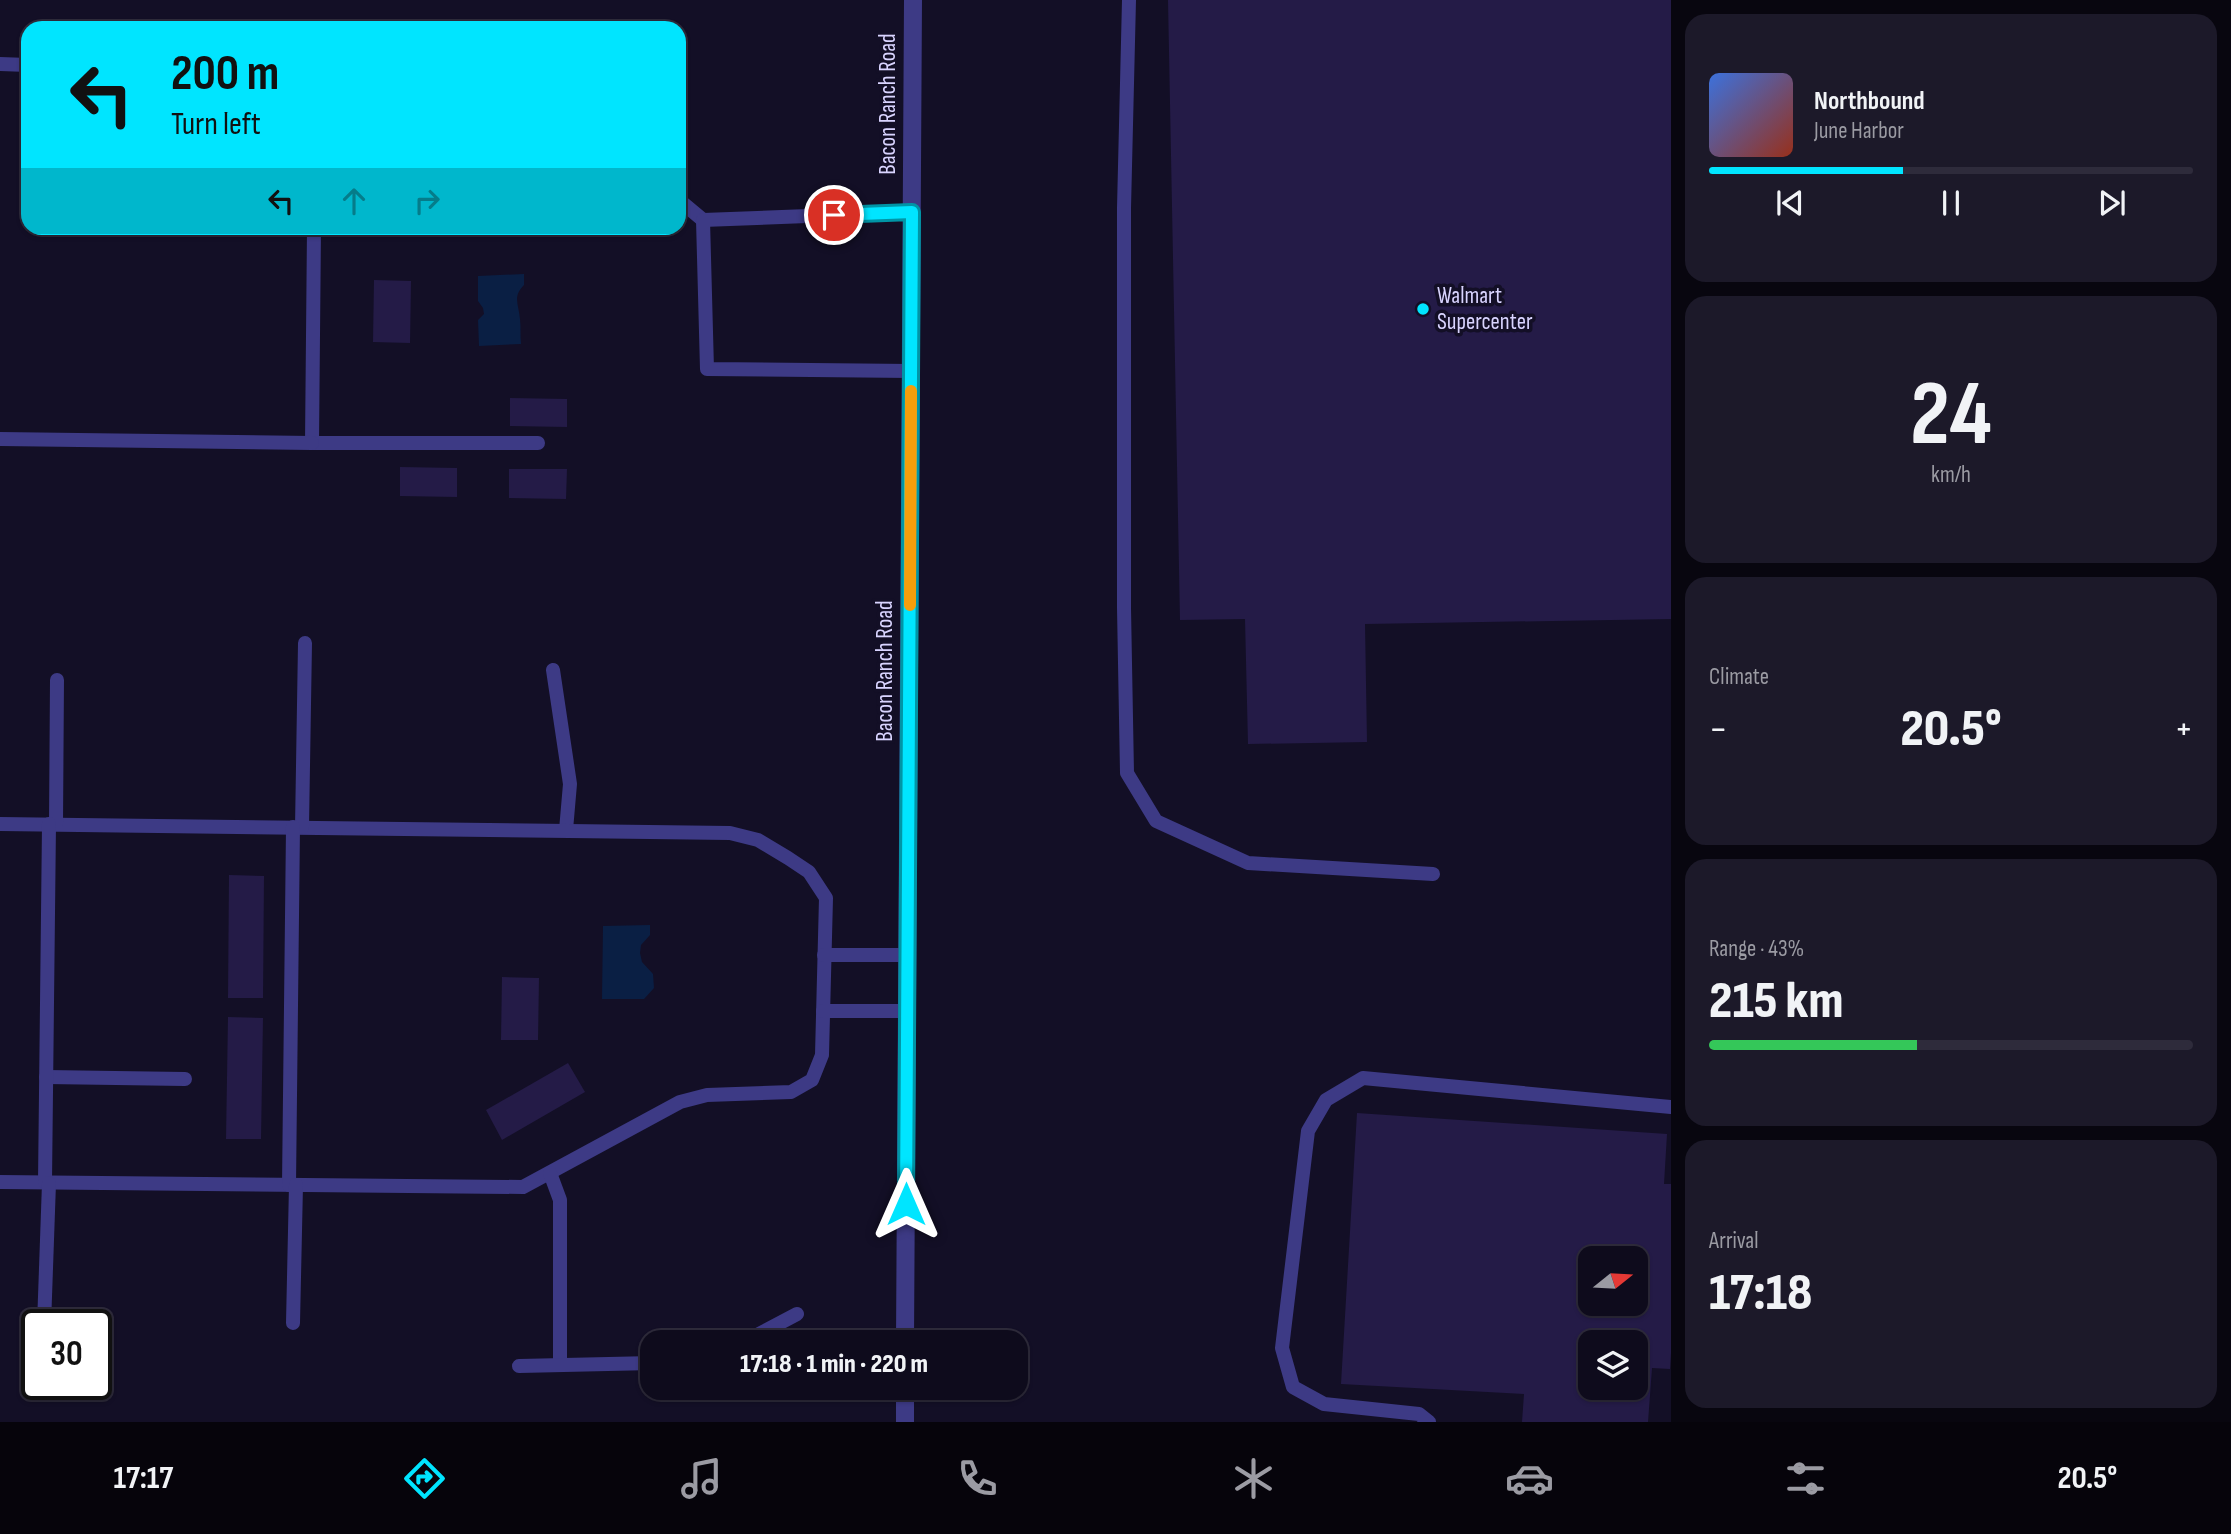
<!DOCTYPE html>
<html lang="en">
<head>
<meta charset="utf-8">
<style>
  body { margin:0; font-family:"Sofia Sans Condensed",sans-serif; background:#1c1929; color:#f1f3f6; height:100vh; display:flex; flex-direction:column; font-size:26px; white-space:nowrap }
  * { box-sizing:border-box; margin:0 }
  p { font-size:23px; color:#9b9ba3 }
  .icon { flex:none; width:38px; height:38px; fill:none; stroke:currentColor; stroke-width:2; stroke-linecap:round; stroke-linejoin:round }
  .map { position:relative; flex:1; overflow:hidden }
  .drawer { display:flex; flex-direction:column; gap:14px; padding:14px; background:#08060f; width:560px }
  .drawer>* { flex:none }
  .banner { position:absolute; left:21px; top:21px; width:665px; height:214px; border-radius:21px; box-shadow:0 2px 5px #0004,0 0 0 2px #2e2b3b; background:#00e5ff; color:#111; overflow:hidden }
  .needle { width:46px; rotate:72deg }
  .tools { position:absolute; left:1578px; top:1246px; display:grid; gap:14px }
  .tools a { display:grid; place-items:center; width:70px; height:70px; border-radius:14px; background:#0e0b1c; box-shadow:0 2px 5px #0004,0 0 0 2px #2e2b3b; font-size:35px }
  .speed { position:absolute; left:21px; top:1309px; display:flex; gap:14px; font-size:35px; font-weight:700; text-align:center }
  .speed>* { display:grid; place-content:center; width:91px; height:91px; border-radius:50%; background:#0e0b1c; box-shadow:0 2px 5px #0004,0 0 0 2px #2e2b3b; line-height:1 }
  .speed .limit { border:4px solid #111; border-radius:10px; background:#fff; color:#111 }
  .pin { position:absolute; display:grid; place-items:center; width:60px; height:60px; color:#fff; margin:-30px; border:4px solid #fff; border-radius:50%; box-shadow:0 2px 7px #0007 }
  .me { position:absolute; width:77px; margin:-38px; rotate:0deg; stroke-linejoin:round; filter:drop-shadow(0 0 5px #0008) }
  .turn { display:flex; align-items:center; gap:24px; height:147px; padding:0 35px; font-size:32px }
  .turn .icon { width:91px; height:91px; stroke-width:2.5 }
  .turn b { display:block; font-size:49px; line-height:60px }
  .lanes { display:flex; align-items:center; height:66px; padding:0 35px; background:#0003; justify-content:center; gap:35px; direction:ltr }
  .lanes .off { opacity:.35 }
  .big { font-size:52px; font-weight:800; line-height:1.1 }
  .drawer .card { flex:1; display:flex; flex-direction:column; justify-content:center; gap:10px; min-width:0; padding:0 24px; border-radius:21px; background:#1c1929 }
  .drawer .dial { align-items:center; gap:0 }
  .dial b { font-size:91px; line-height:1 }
  .song { display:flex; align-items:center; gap:21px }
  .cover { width:84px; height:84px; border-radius:10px; background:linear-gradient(135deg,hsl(220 70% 55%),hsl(10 70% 35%)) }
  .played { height:7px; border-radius:4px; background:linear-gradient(90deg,#00e5ff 40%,#2e2b3b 40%) }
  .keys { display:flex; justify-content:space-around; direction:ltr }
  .heat { display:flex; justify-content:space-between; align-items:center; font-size:38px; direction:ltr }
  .charge { height:10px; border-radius:5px; background:linear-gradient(90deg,#34c759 43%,#2e2b3b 0) }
  .trip { position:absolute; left:640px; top:1330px; width:388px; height:70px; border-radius:21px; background:#0e0b1c; box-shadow:0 2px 5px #0004,0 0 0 2px #2e2b3b; font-weight:800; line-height:70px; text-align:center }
  .dock { display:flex; height:112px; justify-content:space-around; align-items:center; background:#06040b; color:#9b9ba3 }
  .dock .icon { width:49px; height:49px }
  .dock .selected { color:#00e5ff }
  .dock b { font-size:32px; color:#f1f3f6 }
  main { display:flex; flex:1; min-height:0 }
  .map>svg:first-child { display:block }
</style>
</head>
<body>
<main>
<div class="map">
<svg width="1671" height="1422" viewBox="0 0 1671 1422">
  <rect width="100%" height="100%" fill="#130f26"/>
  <g fill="#0a1f44">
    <path d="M524 274V285C512 297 519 305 520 319 521 327 520 336 521 344L479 346 478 320 484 314 483 308 478 301V276Z"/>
    <path d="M650 925V935L641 945 640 953 642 962 653 974 654 988 644 999H602L603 926Z"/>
  </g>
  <g fill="#241b47" fill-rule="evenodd">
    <path d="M1168 0H1671V619L1365 624 1367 742 1248 744 1245 619 1180 620Z"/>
    <path d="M374 280 411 281 410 343 373 342Z"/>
    <path d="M510 398 567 399V427L510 426Z"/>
    <path d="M400 467 457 468V497L400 496Z"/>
    <path d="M509 469H567L566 499 509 498Z"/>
    <path d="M229 875 264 876 263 998H228Z"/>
    <path d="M502 977 539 978 538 1040H501Z"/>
    <path d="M228 1017 263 1018 261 1139H226Z"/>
    <path d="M568 1063 585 1092 502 1140 486 1110Z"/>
    <path d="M1357 1113 1667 1134 1664 1184H1671V1353L1670 1369 1652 1368 1648 1422H1522L1524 1394 1341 1384ZM1591 1258H1636V1304H1591ZM1591 1342H1636V1388H1591Z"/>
  </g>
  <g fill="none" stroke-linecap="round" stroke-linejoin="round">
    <g stroke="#3d3a85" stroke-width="14">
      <path d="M1129 0 1124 208V608L1127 773 1156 821 1248 863 1433 874"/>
      <path d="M0 64 28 65"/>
      <path d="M679 200 703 220"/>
      <path d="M314 228 312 443H538"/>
      <path d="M911 371 707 369 703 220 912 212"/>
      <path d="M0 439 312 443"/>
      <path d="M553 670 570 784 566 830"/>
      <path d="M0 824 730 833 758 840 788 858 809 872 826 898 822 1055 812 1080 791 1092 707 1095 680 1102 523 1187 0 1182"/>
      <path d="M56 824 57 680"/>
      <path d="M302 827 305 643"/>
      <path d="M824 955H907"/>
      <path d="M823 1011H907"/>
      <path d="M46 1077 185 1079"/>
      <path d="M550 1173 560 1200V1365"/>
      <path d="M45 1182 49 824"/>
      <path d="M289 1185 293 827"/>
      <path d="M293 1323 296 1185"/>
      <path d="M44 1325 49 1183"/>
      <path d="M744 1342 797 1314"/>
      <path d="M519 1366 653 1363"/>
      <path d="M1429 1422 1419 1414 1324 1404 1293 1387 1282 1348 1308 1131 1326 1100 1363 1078 1671 1107"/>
    </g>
    <g stroke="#3d3a85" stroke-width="18">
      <path d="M905 1342 913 0"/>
      <path d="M905 1422V1388"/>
    </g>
  </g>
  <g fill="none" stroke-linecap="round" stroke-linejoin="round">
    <g stroke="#0095a6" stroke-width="18">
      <path id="route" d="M834 215 912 212 906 1204"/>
    </g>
    <use href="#route" stroke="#00e5ff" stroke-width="12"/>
    <path stroke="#f59e0b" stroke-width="12" d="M910 605 911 391"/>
  </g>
  <circle fill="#00e5ff" stroke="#130f26" stroke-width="2.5" cx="1423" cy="309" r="7"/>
  <g text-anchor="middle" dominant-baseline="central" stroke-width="7" stroke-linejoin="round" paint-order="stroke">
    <g font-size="23" fill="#d9d4ff" stroke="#130f26">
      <text transform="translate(888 104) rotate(-90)">Bacon Ranch Road</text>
      <text transform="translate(885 671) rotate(-90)">Bacon Ranch Road</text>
    </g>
    <g font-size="23" fill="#d9d4ff" stroke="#130f26" text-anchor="start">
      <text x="1437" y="296">Walmart<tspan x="1437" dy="26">Supercenter</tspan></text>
    </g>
  </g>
</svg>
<div class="tools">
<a><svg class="needle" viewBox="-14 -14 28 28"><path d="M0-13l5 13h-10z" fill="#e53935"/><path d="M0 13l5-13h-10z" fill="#9b9ba3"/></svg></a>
<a><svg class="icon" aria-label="layers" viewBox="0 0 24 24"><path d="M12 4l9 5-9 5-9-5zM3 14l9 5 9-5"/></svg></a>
</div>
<div class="speed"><div class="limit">30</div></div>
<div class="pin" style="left:834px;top:215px;background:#d93025"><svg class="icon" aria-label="arrive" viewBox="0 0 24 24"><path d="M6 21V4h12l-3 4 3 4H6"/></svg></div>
<svg class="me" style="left:906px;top:1204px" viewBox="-20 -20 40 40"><path d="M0-17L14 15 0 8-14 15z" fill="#00e5ff" stroke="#fff" stroke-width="4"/></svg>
<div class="trip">17:18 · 1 min · 220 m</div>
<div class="banner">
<div class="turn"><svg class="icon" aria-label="left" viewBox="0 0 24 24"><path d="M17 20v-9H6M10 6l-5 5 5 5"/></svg><div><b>200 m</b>Turn left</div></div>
<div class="lanes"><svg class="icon" aria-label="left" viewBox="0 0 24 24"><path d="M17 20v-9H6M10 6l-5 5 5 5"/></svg><svg class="icon off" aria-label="ahead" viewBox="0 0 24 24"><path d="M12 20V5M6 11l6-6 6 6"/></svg><svg class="icon off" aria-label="right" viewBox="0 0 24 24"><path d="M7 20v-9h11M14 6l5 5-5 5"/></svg></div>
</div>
</div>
<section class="drawer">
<div class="card">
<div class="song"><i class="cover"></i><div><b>Northbound</b><p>June Harbor</p></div></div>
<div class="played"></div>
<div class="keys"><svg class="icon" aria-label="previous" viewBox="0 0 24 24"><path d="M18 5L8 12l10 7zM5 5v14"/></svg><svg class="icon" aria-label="pause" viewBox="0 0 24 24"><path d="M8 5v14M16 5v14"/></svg><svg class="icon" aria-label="next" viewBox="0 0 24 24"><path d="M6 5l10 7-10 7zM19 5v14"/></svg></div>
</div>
<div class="card dial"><b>24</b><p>km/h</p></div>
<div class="card"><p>Climate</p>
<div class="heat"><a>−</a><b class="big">20.5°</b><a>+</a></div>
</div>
<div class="card"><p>Range · 43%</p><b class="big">215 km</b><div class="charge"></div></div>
<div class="card"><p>Arrival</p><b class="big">17:18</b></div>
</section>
</main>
<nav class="dock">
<b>17:17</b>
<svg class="icon selected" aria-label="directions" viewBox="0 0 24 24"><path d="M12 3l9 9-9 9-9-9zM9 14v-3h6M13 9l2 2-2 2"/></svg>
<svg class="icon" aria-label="music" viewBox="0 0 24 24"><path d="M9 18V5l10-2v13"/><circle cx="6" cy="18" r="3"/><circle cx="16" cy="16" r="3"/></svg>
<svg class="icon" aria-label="phone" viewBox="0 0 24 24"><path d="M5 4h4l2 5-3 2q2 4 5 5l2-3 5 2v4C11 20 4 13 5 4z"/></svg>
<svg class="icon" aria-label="climate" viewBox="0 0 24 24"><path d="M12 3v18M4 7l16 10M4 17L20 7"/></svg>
<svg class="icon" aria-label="car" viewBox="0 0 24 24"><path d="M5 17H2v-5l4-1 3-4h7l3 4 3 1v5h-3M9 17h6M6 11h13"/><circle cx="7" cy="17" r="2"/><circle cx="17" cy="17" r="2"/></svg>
<svg class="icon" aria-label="filters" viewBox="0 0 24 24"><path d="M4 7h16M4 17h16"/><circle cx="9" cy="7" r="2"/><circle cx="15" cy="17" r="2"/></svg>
<b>20.5°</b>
</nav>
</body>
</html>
